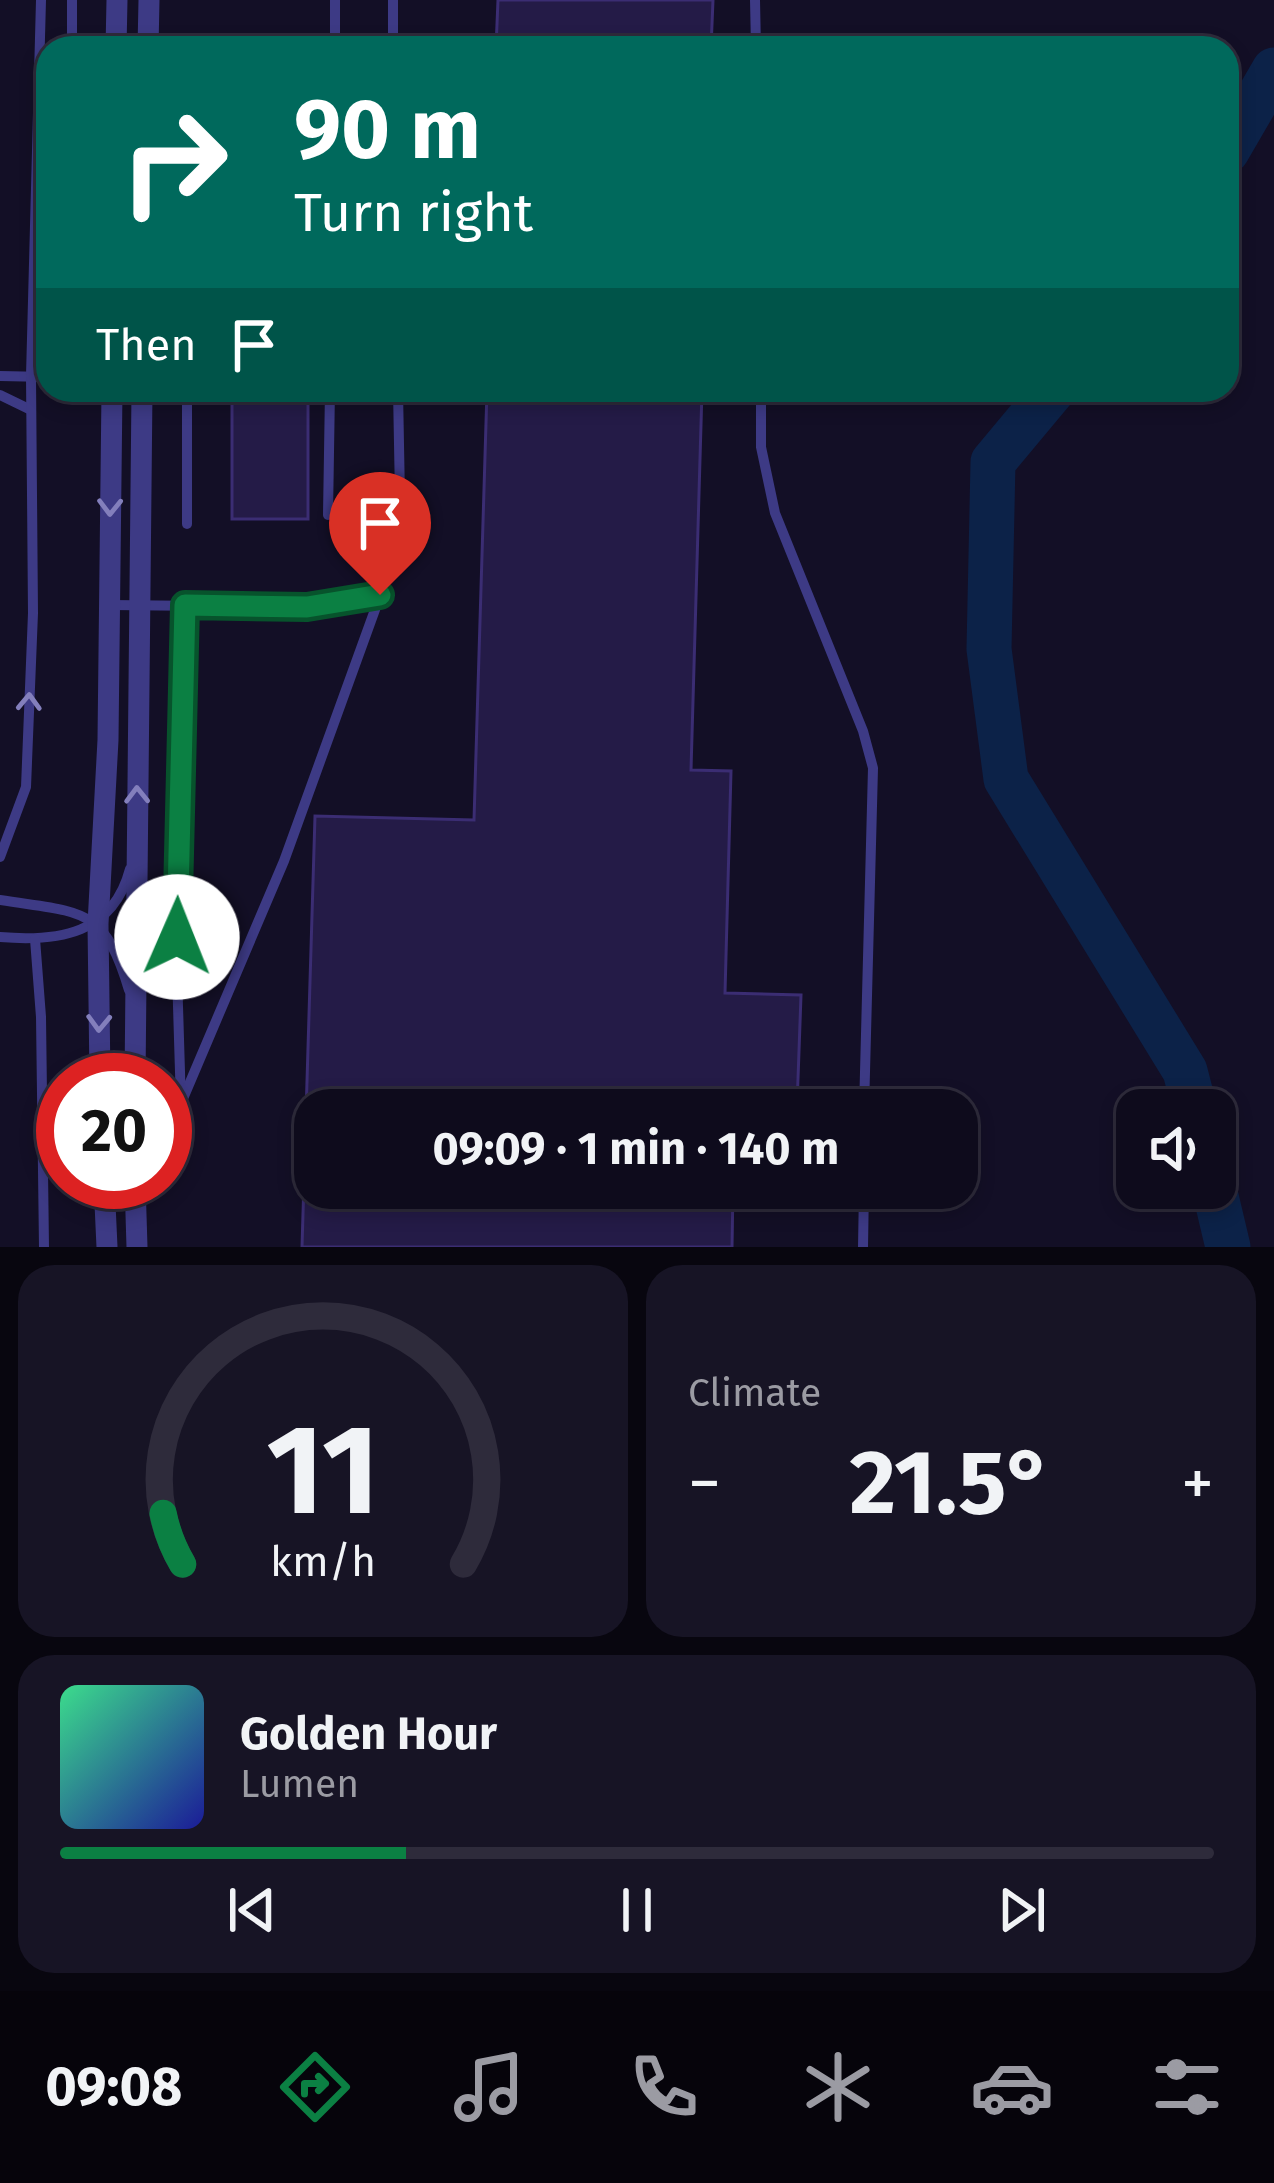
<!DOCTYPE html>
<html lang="en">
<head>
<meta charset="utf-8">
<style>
  body { margin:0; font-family:"Fira Sans",sans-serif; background:#171425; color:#f1f3f6; height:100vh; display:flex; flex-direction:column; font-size:45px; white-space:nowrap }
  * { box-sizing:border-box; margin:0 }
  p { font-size:39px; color:#9b9ba3 }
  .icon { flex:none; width:66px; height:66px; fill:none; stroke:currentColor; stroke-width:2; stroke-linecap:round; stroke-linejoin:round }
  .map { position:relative; height:1247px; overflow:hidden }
  .details { display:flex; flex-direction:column; gap:18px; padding:18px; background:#08060f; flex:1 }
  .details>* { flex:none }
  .banner { position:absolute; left:36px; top:36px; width:1203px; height:366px; border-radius:36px; box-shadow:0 6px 18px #0003,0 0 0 3px #2e2b3b; background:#00695c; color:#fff; overflow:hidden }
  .buttons { position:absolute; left:1116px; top:1089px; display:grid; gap:24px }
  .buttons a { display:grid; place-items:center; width:120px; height:120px; border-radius:24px; background:#0e0b1c; box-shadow:0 6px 18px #0003,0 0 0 3px #2e2b3b; font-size:60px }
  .speed { position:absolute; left:36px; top:1053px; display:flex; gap:24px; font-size:60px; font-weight:700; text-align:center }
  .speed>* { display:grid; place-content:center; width:156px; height:156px; border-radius:50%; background:#0e0b1c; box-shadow:0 6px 18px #0003,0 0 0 3px #2e2b3b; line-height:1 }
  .speed .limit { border:18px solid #d22; background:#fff; color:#111 }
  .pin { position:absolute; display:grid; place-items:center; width:102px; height:102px; color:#fff; margin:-123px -51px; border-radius:50% 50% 50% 0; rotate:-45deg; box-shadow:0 0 12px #0007 }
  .pin .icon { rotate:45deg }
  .me { position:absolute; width:132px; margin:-66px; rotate:1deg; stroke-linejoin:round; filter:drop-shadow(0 0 9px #0008) }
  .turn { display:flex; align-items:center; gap:42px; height:252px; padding:0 60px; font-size:54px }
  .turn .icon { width:156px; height:156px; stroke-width:2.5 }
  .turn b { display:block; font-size:84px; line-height:102px }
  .then { display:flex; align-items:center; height:114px; padding:0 60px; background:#0003; gap:24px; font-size:45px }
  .big { font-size:90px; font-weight:700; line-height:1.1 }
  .details .card { flex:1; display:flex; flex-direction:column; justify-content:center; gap:18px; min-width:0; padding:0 42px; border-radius:36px; background:#171425 }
  .details .dial { align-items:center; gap:0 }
  .dial svg { height:312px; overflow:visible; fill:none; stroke:#2e2b3b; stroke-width:7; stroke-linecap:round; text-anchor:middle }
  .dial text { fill:#f1f3f6; stroke:none }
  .song { display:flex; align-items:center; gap:36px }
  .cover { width:144px; height:144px; border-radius:18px; background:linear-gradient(135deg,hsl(150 70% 55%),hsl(240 70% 35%)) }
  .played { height:12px; border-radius:6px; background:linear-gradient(90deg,#0b8043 30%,#2e2b3b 30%) }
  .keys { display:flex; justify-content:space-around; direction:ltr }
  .heat { display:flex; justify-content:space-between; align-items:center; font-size:66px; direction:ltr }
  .details .tiles { flex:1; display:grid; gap:18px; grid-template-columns:1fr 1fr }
  .card:last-child { grid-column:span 2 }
  .trip { position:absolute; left:294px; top:1089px; width:684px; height:120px; border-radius:36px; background:#0e0b1c; box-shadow:0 6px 18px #0003,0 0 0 3px #2e2b3b; font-weight:700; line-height:120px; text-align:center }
  .dock { display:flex; height:192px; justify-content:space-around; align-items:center; background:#06040b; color:#9b9ba3 }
  .dock .icon { width:84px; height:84px }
  .dock .on { color:#0b8043 }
  .dock b { font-size:54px; color:#f1f3f6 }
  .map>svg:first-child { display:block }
</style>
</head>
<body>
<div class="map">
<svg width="1274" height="1247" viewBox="0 0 1274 1247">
  <rect width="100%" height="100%" fill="#130f26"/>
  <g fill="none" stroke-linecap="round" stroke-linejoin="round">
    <g stroke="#0c2248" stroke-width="45">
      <path d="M1227 151 1274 70"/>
      <path d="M1053 390 993 462 989 649 1006 779 1185 1071 1195 1110"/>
      <path d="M1214 1188 1228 1247"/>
    </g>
  </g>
  <g fill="#241b47" stroke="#3b2d73" stroke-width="3">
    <path d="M498 0H713L711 48H496Z"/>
    <rect x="232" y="390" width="76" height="129"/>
    <path d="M487 390H702L691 770 731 771 725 993 801 995 797 1107 315 1110V1188H733L732 1247H302L315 816 474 820Z"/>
  </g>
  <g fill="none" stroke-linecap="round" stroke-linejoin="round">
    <g stroke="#3d3a85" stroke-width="10">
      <path d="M335 0V48"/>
      <path d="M755 0 756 48"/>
      <path d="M72 48V0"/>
      <path d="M393 48V0"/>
      <path d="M0 376 48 377"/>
      <path d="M187 390V524"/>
      <path d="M761 390V447L775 513 863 731 873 768 864 1110"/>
      <path d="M0 395 31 410"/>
      <path d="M328 515 330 390"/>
      <path d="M109 605 307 607 380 595"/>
      <path d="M0 857 26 787 33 613 31 376 41 0"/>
      <path d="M0 900C81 913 104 905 129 990"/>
      <path d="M0 937C59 942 113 934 130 869"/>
      <path d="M35 939 41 1017 44 1247"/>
      <path d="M181 1105 177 973 185 605"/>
      <path d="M165 1141 284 861 393 560 400 498 398 390"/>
      <path d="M863 1247 864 1188"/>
    </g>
    <g stroke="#3d3a85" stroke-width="21">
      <path d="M116 48 117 0"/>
      <path d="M148 48 149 0"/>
      <path d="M100 1080 98 924 108 740 112 390"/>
      <path d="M135 1080 142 390"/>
      <path d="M104 1182 107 1247"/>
      <path d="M135 1182 137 1247"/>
    </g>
  </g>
  <defs><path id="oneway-chevron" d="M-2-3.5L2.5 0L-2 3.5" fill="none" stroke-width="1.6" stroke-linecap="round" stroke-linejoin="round" transform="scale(3)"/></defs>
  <g stroke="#837fbc">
    <use href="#oneway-chevron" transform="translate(110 507) rotate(91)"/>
    <use href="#oneway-chevron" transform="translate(29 702) rotate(-88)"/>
    <use href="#oneway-chevron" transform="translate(137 795) rotate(-91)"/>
    <use href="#oneway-chevron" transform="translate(99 1023) rotate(92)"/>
  </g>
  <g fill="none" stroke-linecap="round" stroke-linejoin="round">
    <g stroke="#07532c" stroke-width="30">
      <path id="route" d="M177 937 185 605 307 607 380 595"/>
    </g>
    <use href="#route" stroke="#0b8043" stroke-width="21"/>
  </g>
</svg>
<div class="buttons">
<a><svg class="icon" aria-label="sound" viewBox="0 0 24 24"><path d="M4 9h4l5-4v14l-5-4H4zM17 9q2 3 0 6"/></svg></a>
</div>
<div class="speed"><div class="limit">20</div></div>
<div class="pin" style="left:380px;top:595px;background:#d93025"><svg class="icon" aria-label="arrive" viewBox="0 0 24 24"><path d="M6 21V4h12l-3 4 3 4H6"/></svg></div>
<svg class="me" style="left:177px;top:937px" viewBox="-20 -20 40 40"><circle r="19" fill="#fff"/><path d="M0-13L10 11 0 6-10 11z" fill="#0b8043"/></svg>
<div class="trip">09:09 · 1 min · 140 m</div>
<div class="banner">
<div class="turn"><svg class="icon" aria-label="right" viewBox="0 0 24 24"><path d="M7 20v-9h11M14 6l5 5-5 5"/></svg><div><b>90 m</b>Turn right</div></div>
<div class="then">Then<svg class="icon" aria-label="arrive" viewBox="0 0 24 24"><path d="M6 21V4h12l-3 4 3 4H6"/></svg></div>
</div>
</div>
<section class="details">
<div class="tiles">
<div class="card dial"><svg viewBox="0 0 100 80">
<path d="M14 69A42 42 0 1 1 86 69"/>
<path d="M14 69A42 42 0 0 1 9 56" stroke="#0b8043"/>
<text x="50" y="56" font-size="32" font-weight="700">11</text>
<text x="50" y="72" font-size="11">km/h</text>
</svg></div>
<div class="card"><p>Climate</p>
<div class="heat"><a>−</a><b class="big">21.5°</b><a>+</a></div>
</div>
<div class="card">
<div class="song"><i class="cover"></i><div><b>Golden Hour</b><p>Lumen</p></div></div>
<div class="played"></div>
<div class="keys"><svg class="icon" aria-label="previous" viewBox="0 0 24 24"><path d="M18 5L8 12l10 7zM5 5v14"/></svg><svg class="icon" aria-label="pause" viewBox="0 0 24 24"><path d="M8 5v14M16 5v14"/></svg><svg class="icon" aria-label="next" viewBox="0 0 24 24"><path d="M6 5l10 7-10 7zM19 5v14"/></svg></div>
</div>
</div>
</section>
<nav class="dock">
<b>09:08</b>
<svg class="icon on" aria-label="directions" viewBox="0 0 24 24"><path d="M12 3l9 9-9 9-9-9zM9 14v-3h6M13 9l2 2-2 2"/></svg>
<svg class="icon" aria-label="music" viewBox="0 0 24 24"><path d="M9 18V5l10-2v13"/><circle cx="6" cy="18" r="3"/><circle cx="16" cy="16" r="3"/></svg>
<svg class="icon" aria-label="phone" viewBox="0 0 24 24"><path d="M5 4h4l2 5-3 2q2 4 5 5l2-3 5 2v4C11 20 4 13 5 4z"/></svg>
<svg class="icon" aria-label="climate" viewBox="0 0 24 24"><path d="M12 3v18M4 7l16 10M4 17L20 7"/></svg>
<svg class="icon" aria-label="car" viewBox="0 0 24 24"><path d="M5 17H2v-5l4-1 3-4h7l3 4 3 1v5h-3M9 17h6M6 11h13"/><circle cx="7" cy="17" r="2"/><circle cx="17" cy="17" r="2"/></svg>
<svg class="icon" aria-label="filters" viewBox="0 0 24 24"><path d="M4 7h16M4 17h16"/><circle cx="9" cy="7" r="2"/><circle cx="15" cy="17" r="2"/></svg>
</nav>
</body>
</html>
